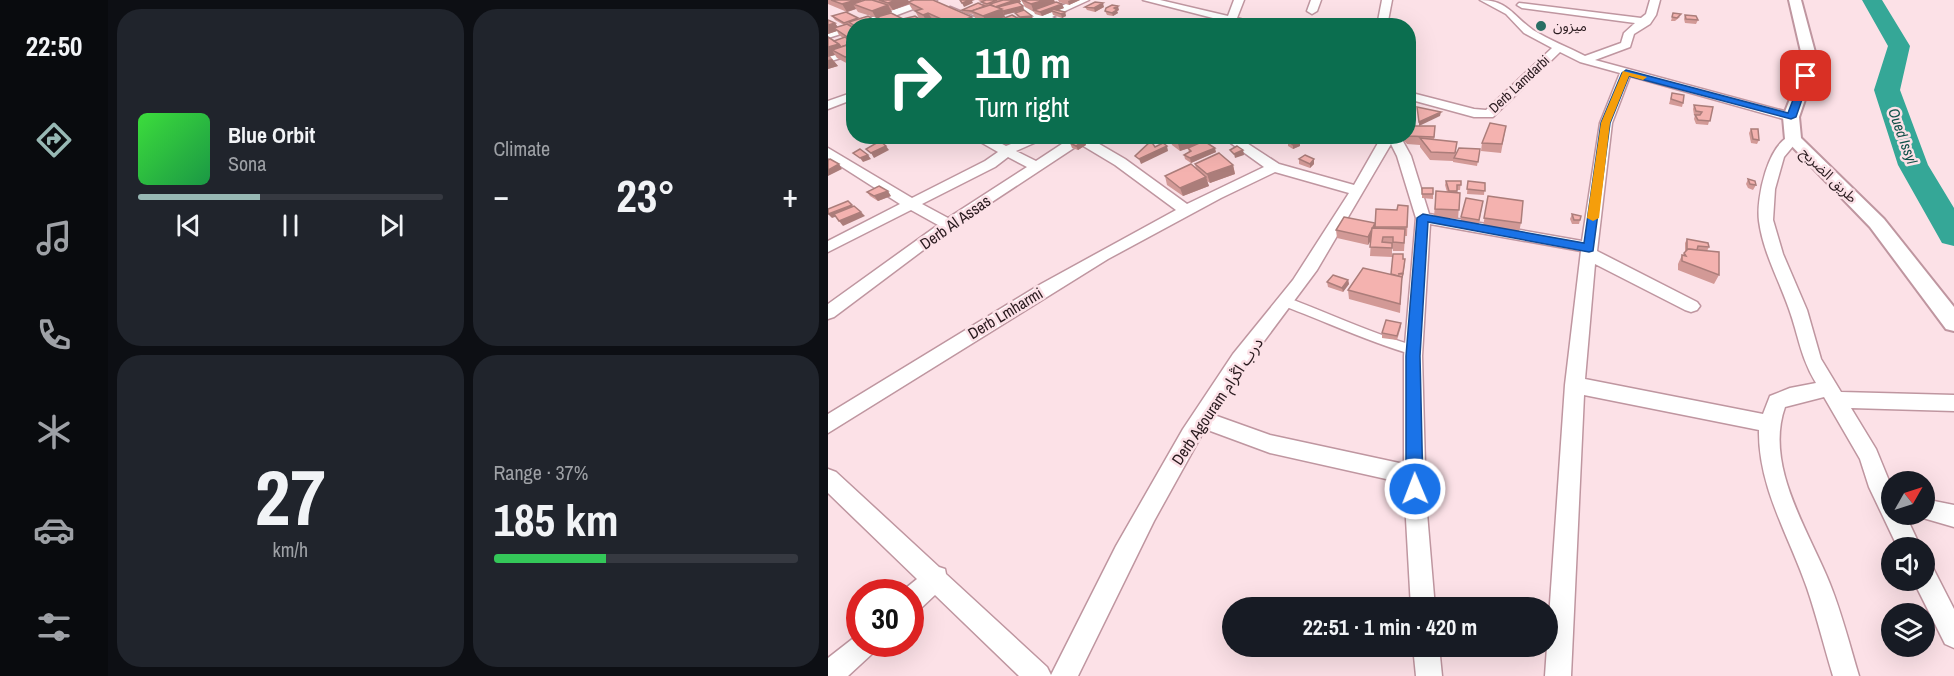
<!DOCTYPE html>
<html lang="en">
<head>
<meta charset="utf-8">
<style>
  body { margin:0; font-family:"Archivo Narrow","Noto Sans Arabic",sans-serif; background:#20242c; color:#f1f3f6; height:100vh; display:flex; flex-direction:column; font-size:22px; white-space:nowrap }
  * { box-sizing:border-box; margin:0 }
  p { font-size:20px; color:#9ea1a6 }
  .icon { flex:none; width:33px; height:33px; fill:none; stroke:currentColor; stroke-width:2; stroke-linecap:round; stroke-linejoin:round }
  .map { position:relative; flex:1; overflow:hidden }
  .details { display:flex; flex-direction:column; gap:9px; padding:9px; background:#0d0f14; width:720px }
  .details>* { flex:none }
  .top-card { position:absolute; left:18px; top:18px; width:570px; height:126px; border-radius:24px; box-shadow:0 6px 24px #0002; background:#0b6e4f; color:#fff; overflow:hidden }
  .needle { width:39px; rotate:51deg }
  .tools { position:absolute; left:1053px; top:471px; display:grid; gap:12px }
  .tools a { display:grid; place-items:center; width:54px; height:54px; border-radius:50%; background:#171b24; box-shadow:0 6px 24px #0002; font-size:30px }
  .speed { position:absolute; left:18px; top:579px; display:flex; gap:12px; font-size:30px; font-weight:700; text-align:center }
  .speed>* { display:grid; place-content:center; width:78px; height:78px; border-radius:50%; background:#171b24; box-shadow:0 6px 24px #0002; line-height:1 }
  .speed .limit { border:9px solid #d22; background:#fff; color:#111 }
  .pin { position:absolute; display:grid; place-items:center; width:51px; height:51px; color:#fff; margin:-26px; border-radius:12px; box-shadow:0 3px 9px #0006 }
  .me { position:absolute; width:66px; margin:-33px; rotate:359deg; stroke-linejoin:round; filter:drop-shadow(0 0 4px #0008) }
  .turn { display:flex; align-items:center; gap:21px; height:126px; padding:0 30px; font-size:27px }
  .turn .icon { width:78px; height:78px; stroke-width:2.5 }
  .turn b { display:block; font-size:42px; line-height:51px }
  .big { font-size:45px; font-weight:700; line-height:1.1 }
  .details .tile { flex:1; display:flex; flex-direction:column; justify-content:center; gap:9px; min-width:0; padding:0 21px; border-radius:24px; background:#20242c }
  .details .dial { align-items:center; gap:0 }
  .dial b { font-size:78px; line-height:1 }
  .song { display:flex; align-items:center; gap:18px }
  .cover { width:72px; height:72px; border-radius:9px; background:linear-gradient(135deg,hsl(120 70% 55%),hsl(140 70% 35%)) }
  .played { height:6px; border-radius:3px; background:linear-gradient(90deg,#97b8b4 40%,#363941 40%) }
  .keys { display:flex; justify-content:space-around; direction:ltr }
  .heat { display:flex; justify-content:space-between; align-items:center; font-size:33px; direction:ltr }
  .charge { height:9px; border-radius:4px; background:linear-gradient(90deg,#34c759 37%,#363941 0) }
  .details .tiles { flex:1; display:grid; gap:9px; grid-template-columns:repeat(2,1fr) }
  .trip { position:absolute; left:394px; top:597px; width:336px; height:60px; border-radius:30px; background:#171b24; box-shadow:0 6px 24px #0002; font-weight:700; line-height:60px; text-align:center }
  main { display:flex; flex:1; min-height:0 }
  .tabs { display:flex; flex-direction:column; width:108px; justify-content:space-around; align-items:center; background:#090b0e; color:#9ea1a6 }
  .tabs .icon { width:42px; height:42px }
  .tabs .current { color:#97b8b4 }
  .tabs b { font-size:27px; color:#f1f3f6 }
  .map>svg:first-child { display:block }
</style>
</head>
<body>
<main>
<nav class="tabs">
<b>22:50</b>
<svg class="icon current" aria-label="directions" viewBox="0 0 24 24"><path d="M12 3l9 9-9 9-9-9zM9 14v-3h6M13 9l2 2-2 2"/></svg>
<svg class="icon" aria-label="music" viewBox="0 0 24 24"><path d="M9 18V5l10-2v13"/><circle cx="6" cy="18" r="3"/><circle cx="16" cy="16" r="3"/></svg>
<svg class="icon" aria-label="phone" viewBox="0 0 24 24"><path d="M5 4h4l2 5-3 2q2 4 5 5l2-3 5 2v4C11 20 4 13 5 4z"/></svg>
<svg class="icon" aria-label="climate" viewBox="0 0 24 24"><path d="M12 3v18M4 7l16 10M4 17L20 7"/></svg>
<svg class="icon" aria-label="car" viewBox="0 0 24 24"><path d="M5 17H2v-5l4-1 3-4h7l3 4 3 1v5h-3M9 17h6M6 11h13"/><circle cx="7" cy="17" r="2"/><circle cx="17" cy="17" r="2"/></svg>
<svg class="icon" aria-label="filters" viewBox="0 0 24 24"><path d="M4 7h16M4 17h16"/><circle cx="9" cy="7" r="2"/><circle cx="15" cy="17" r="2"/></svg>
</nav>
<section class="details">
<div class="tiles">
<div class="tile">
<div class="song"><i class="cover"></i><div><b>Blue Orbit</b><p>Sona</p></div></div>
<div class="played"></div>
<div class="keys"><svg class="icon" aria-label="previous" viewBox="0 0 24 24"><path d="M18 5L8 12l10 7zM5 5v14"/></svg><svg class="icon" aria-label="pause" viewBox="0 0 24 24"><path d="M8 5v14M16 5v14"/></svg><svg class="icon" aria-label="next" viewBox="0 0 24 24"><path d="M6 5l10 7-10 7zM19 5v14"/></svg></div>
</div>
<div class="tile"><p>Climate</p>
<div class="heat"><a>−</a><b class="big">23°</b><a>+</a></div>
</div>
<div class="tile dial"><b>27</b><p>km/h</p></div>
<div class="tile"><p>Range · 37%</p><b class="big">185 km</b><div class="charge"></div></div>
</div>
</section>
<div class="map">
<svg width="1126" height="676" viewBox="0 0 1126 676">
  <rect width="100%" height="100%" fill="#fce1e7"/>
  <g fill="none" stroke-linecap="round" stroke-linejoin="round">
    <path fill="#35a797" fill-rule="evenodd" d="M1034 0H1054L1082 46 1072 90 1100 165 1126 208V246L1114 243 1070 165 1046 90 1060 46Z"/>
    <g stroke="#bf96a0" stroke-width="12">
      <path id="service" d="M458 302C501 318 542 338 585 350"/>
    </g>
    <g stroke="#bf96a0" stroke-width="3">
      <g id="minor">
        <path d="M95 0H109L40 26H26V30L0 38V32Z"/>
        <path d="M186 0H196L211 15 248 0H261L224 17 242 26H227L215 20 202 26H187L203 18Z"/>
        <path d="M315 0H332L400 16 406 0H416L409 18 436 26H416Z"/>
        <path d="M483 0H493L489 11 484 14 479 11Z"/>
        <path d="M554 0H564L559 26H549Z"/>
        <path d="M652 0C680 0 685 16 705 30 721 40 740 47 757 56L793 43 796 33 807 23 694 8 689 5 691 3 813 18 818 14 822 0H832L828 15 822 24 806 34 802 47 767 60 967 114 969 117 963 121 802 76 784 123 769 251 869 302 872 306 869 310 863 312 857 310 767 264 757 379 935 414 942 396 962 388 988 383C972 356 971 337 961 309 951 280 935 252 931 221 928 199 940 141 965 135L971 139 956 157 947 189 945 220 955 254 979 310 993 359 1013 392 1126 395V411L1023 408 1048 449 1064 488V514H1077L1093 548H1070L1041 487 1032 459 996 397 957 407C936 466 981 531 1002 584 1014 614 1022 646 1031 676H1005C996 647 989 617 979 588 961 536 930 487 931 430L756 395 743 676H717L737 385 753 251 602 224 594 356 598 501 607 608H583L576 483 442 453 377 429 326 521 250 676H191L107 595 91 610 82 613V592H73L89 579 0 493V469L8 472 111 567 117 569 118 574 219 667 223 675 288 546 355 429 405 354 465 280 521 193 447 172 393 198 280 259 0 433V414L213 284 348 210 287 165 252 144 126 227 6 317 0 319V304L110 225 83 210 0 252V241L72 204 0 158V148L84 198 157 161 170 152 142 136H159L178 146 203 136H222L188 151 208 161 246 136H262L261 138 297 159 359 204 436 167 393 136H408L451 164 526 185 554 136H572L583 156 601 214 754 241 772 123 792 73 752 62 732 52 665 117H646L580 99V92L646 109 658 110 724 48 696 33 678 14ZM563 144 569 156 588 218 576 356V464L442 435 386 415 419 364 489 270ZM180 157 199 167 120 218 94 204 167 167Z"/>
        <path d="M122 7 163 24 164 26H149L119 12 117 10Z"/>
        <path d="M26 47V54L0 62V55Z"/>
        <path d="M26 92V99L0 109V101Z"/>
        <path d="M1096 499 1126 505V527L1088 516 1087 514H1096Z"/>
        <path d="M1096 565 1105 568 1126 609V648L1117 644 1085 580H1096Z"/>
        <path d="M32 633V644H49L45 653 20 676H0V658Z"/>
        <path d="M585 646H611L614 676H588Z"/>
      </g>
    </g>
    <g stroke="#bf96a0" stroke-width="4">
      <path id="tertiary" d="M961 0H973L988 56 985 76 971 117 973 138 1056 219 1126 307V331L1118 329 1042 227 957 139 955 117 971 76 974 56Z"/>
    </g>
    <use href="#service" stroke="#fff" stroke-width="9"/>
    <use href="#minor" fill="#fff" fill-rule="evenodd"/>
    <use href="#tertiary" fill="#fff" fill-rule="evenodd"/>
  </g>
  <g fill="#d29996" fill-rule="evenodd">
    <path d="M0 0H80L81 2 83 1 82 0H105L144 17 147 24 144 26H59L52 21 49 18 30 12 28 9 19 12 0 4ZM81 4 84 9 87 11 91 18 99 22 105 20 107 21 108 24 75 19 60 14 64 12 62 10H65Z"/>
    <path d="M150 0H192L193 2 191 3 195 6 196 10 176 15 177 17 159 23 147 18 145 14 136 13 134 10 155 5 154 2Z"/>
    <path d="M193 0H226L227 2 236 8 230 10 237 12 238 16 234 18 225 15 224 12 214 16 207 14 206 12 197 7Z"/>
    <path d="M230 0H252L241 5 231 2Z"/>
    <path d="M257 7H276L267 12 259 10Z"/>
    <path d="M291 10 289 11 290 13 285 16 279 15 277 11Z"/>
    <path d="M187 13 205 19 193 21 194 23 188 26 167 25 166 22 191 19Z"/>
    <path d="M845 13 852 17 847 21H843Z"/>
    <path d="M857 15 870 20 868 24 857 23 856 19Z"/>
    <path d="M4 16 31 19 55 26H26V64L22 65 9 58 7 55 2 56 10 66 0 69V37L6 41 15 38 11 35 9 31 0 34V20L7 23 9 27 16 25 7 20Z"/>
    <path d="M844 93 855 103 854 107 841 104Z"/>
    <path d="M866 105 885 107 880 125 868 124 866 119 867 115H866L865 109Z"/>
    <path d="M580 126H607L606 140 629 142 627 155 652 149 649 166 625 162V161L602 160 592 147V145L579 144 572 136H580Z"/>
    <path d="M678 126 673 153 653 151 654 143Z"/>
    <path d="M923 129 931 140 929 144 923 143 921 133Z"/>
    <path d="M268 136H289L278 142Z"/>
    <path d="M341 136H388L377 142 388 152 363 163 357 159 356 155 361 152 360 148H361L352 151 344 145Z"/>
    <path d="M487 136H499V138L493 141 487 139Z"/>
    <path d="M256 140 258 145 250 150 244 148 242 143Z"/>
    <path d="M460 141 472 146 465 149 460 146Z"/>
    <path d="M471 159 486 164 482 168 471 164Z"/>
    <path d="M367 164 405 165 407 174 382 183 379 181 381 186 355 196 339 185 337 176 368 169Z"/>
    <path d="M920 179 928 185 925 190 920 188 918 184Z"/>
    <path d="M618 181H633L632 190H629V193H632L630 219 606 217 608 191 619 192 617 185Z"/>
    <path d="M640 181 657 183 656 195 639 194Z"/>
    <path d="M594 188 605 194V199L594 198Z"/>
    <path d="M39 192 63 196 50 201 42 196Z"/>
    <path d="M660 196 693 223 691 232 655 227Z"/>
    <path d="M655 201 651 224 633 221V217Z"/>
    <path d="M580 206 579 236H577L576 251H565L564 246V257L542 256 543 240 540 245 509 238 508 230 547 223 569 210Z"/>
    <path d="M744 214 752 220 751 224H744L742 219Z"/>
    <path d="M859 239 881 247 879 251 891 275 886 284 850 270V264L854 255H855L857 252V243Z"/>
    <path d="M575 259 577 264 574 280 572 313 521 299 520 290 563 274Z"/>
    <path d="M520 280 521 284 515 292 500 287 499 282Z"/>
    <path d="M573 323V327L569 340 554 338V333Z"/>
  </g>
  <g fill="#ab7d7a">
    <path d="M28 0H33L36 6 25 4 28 9 19 12 14 4Z"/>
    <path d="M68 0H80L82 3 80 2 81 4 65 10 60 3Z"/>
    <path d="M139 0H147L144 1 145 3 136 7 134 3Z"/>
    <path d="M187 0H192L193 2 172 9 167 7Z"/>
    <path d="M217 0H226L228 5 206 10V12L203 4Z"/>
    <path d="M243 0H252L241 5 240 1Z"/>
    <path d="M275 3 276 7 267 12 266 8Z"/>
    <path d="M234 4 236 8 226 12 224 11V12L214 16 212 12Z"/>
    <path d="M60 5 64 12 48 18 44 11Z"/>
    <path d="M195 6 196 10 176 15 175 11Z"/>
    <path d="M290 6 291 10 289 11 290 13 285 16 284 13 286 8Z"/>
    <path d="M174 9 177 17 159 23 155 16Z"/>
    <path d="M237 12 238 16 234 18 233 14Z"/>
    <path d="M100 13 105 20 99 22 95 15Z"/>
    <path d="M204 16 205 19 194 21 192 17Z"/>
    <path d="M144 17 147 24 144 26H118Z"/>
    <path d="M193 20 194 23 188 26H176Z"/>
    <path d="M297 21 298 25 296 26H285Z"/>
    <path d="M7 23 12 30 6 28 9 31 0 34V25Z"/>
    <path d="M11 44 13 48 4 50 7 55 0 57V47Z"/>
    <path d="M26 54V64L22 65 17 57Z"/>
    <path d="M4 59 10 66 0 69V60Z"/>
    <path d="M613 112 612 116 591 126V122Z"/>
    <path d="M276 136H289L278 142Z"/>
    <path d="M308 136H317L309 139Z"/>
    <path d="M348 136H388L373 144 352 151Z"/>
    <path d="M499 136V138L493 141V137Z"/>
    <path d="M256 140 258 145 250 150 248 146Z"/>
    <path d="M472 142V146L465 149V145Z"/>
    <path d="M58 146 61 150 46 158 43 153Z"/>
    <path d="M339 146 340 151 313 164 311 159Z"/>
    <path d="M387 148 388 152 363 163 362 158Z"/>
    <path d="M415 150 416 155 407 158 406 154Z"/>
    <path d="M40 155 43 159 35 162 32 158Z"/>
    <path d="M486 159V164L482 168V164Z"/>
    <path d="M11 164 14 169 0 176V170Z"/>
    <path d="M405 165 407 174 382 183 379 174Z"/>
    <path d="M378 177 381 186 355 196 352 188Z"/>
    <path d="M60 191 63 196 50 201 46 196Z"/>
    <path d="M24 205 27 210 4 218 0 214Z"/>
    <path d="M33 212 37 216 15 226 11 221Z"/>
    <path d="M547 223V233L540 245V237Z"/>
    <path d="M520 280 521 284 515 292 514 288Z"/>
  </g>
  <g fill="#f4b2af" stroke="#ab7d7a" stroke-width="1.5">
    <path d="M3 0H28L14 4Z"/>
    <path d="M37 0H44L60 5 44 11 25 4Z"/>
    <path d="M51 0H68L60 3Z"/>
    <path d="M86 0H105L144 17 118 26 106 19 111 18 100 13 95 15 87 11 94 9 80 2Z"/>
    <path d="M132 0H142L134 3Z"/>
    <path d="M158 0H169L159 4 153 2Z"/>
    <path d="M175 0H187L167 7 162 4Z"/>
    <path d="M194 0H217L203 4Z"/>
    <path d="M190 2 195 6 175 11 170 7Z"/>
    <path d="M228 2 234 4 212 12 206 10Z"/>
    <path d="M267 2 275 3 266 8 257 7Z"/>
    <path d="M150 3 157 6 144 11 134 10Z"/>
    <path d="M162 5 174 9 155 16 143 11Z"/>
    <path d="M284 5 290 6 286 8 289 10 284 13 277 11 278 8Z"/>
    <path d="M224 9 237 12 233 14 224 11Z"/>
    <path d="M196 10 204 16 192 17 187 13Z"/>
    <path d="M18 12 30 18 16 23 4 16Z"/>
    <path d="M63 13 75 19 87 16 98 23 90 26H64L49 17Z"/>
    <path d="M845 13 853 14 849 18 844 17Z"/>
    <path d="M184 15 193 20 176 26H173L166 22Z"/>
    <path d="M857 15 868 16 870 20 858 19Z"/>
    <path d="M40 16 55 26H27L21 22Z"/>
    <path d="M0 20 7 23 0 25Z"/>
    <path d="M291 20 297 21 283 26V24Z"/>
    <path d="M103 21 112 26H90Z"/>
    <path d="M19 24 26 28V40H24L6 28Z"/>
    <path d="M0 37 11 44 0 47Z"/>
    <path d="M17 37 24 43 13 47 11 44 6 41Z"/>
    <path d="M25 43H26V54L17 57 4 50Z"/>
    <path d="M844 93 856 95 855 103 843 99Z"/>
    <path d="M866 105 885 107 882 121 870 120 867 115H872L874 112 868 111Z"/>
    <path d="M589 107 613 112 591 122Z"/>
    <path d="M662 123 678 126 674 144 654 143Z"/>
    <path d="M580 126H607L606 137 580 136Z"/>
    <path d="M923 129H930L931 140 925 139Z"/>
    <path d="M250 138 256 140 248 146 242 143Z"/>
    <path d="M468 138 472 142 465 145 460 141Z"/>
    <path d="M592 138 629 142 627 153 603 152Z"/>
    <path d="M52 141 58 146 43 153 38 149Z"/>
    <path d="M323 141 327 147 335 143 339 146 311 159 307 156Z"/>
    <path d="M376 141 387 148 362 158 356 155 363 151 360 148Z"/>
    <path d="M409 146 415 150 406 154 402 150Z"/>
    <path d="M631 148 652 149 650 162 626 158Z"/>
    <path d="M32 149 40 155 32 158 25 153Z"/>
    <path d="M391 153 405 165 379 174 367 164Z"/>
    <path d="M477 155 486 159 482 164 471 159Z"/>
    <path d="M2 159 11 164 0 170V160Z"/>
    <path d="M363 164 378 177 352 188 337 176Z"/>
    <path d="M920 179 927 181 928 185 922 184Z"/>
    <path d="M618 181H633V185H629V191H621Z"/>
    <path d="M640 181 657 183V191L639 189Z"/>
    <path d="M51 186 60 191 46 196 39 192Z"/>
    <rect x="594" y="188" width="11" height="6"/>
    <path d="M608 191 632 193 631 210 607 209Z"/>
    <path d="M660 196 695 201 693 223 656 218Z"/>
    <path d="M638 198 655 201 651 220 633 217Z"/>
    <path d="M20 201 24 205 0 214V209Z"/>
    <path d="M570 205 580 206 579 227H547L548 209 569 210Z"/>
    <path d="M26 206 33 212 11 221 6 214Z"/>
    <path d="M744 214 753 216 752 220H746Z"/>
    <path d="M516 217 547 223 540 237 508 230Z"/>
    <path d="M544 228 577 229 576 243 565 242V237H555L554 242 564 243V248L542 247Z"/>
    <path d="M859 239 880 243 881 247 870 246 869 250 860 249 859 250Z"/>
    <path d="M860 249 891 252V275L854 261V255L858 256 856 253Z"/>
    <path d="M565 254H575V259H577L575 273 570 274H575L574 277 563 274Z"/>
    <path d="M535 268 574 277 572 304 520 290Z"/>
    <path d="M505 275 520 280 514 288 499 282Z"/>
    <path d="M558 320 573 323 569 336 554 333Z"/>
  </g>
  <path fill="#1a73e8" stroke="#114b97" stroke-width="1.5" d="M798 70 960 113 974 76 978 73 982 76 968 117 963 119 801 76 782 123 765 251 761 252 600 222 592 356 595 489 593 494 587 496 581 494 578 489V356L589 218 595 214 756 243 773 123 794 73Z"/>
  <path fill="#f59e0b" d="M795 71 819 77 815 80 801 76 782 123 771 218 765 221 759 218 773 123Z"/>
  <circle fill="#286f64" stroke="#fce1e7" stroke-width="2" cx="713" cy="26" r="6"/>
  <g text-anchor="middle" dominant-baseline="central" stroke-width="5" stroke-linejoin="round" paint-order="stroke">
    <g font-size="14" fill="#291a1e" stroke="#fce1e7" text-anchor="start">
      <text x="725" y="26">ميزون</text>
    </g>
    <g font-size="14" fill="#291a1e" stroke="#fce1e7">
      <text transform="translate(691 84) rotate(-43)">Derb Lamdarbi</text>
      <text transform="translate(1001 175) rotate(44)">طريق الضريح</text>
    </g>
    <g font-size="15" font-style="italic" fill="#105048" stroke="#fce1e7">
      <text transform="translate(1075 136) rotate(70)">Oued Issyl</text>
    </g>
    <g font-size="16" fill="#291a1e" stroke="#fce1e7">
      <text transform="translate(127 222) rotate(-35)">Derb Al Assas</text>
      <text transform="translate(177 313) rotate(-31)">Derb Lmharmi</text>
      <text transform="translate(389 401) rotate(-56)">Derb Agouram درب اڭرام</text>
    </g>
  </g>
</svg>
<div class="tools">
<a><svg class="needle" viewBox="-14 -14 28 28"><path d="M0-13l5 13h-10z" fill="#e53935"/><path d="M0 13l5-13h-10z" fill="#9ea1a6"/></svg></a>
<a><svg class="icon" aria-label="sound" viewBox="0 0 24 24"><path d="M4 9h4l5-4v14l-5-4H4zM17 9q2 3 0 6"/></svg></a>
<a><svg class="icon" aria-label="layers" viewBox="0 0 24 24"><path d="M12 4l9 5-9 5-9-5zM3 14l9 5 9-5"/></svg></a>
</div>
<div class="speed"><div class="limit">30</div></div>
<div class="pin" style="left:978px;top:76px;background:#d93025"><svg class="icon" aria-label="arrive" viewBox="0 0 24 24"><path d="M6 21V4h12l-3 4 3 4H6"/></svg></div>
<svg class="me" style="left:587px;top:489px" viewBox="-20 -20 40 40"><circle r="17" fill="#1a73e8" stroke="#fff" stroke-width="3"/><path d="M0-11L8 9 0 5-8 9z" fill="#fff"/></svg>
<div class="trip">22:51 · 1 min · 420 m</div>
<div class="top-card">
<div class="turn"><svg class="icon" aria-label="right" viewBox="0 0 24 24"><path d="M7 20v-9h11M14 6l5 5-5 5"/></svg><div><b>110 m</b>Turn right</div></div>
</div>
</div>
</main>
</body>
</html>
